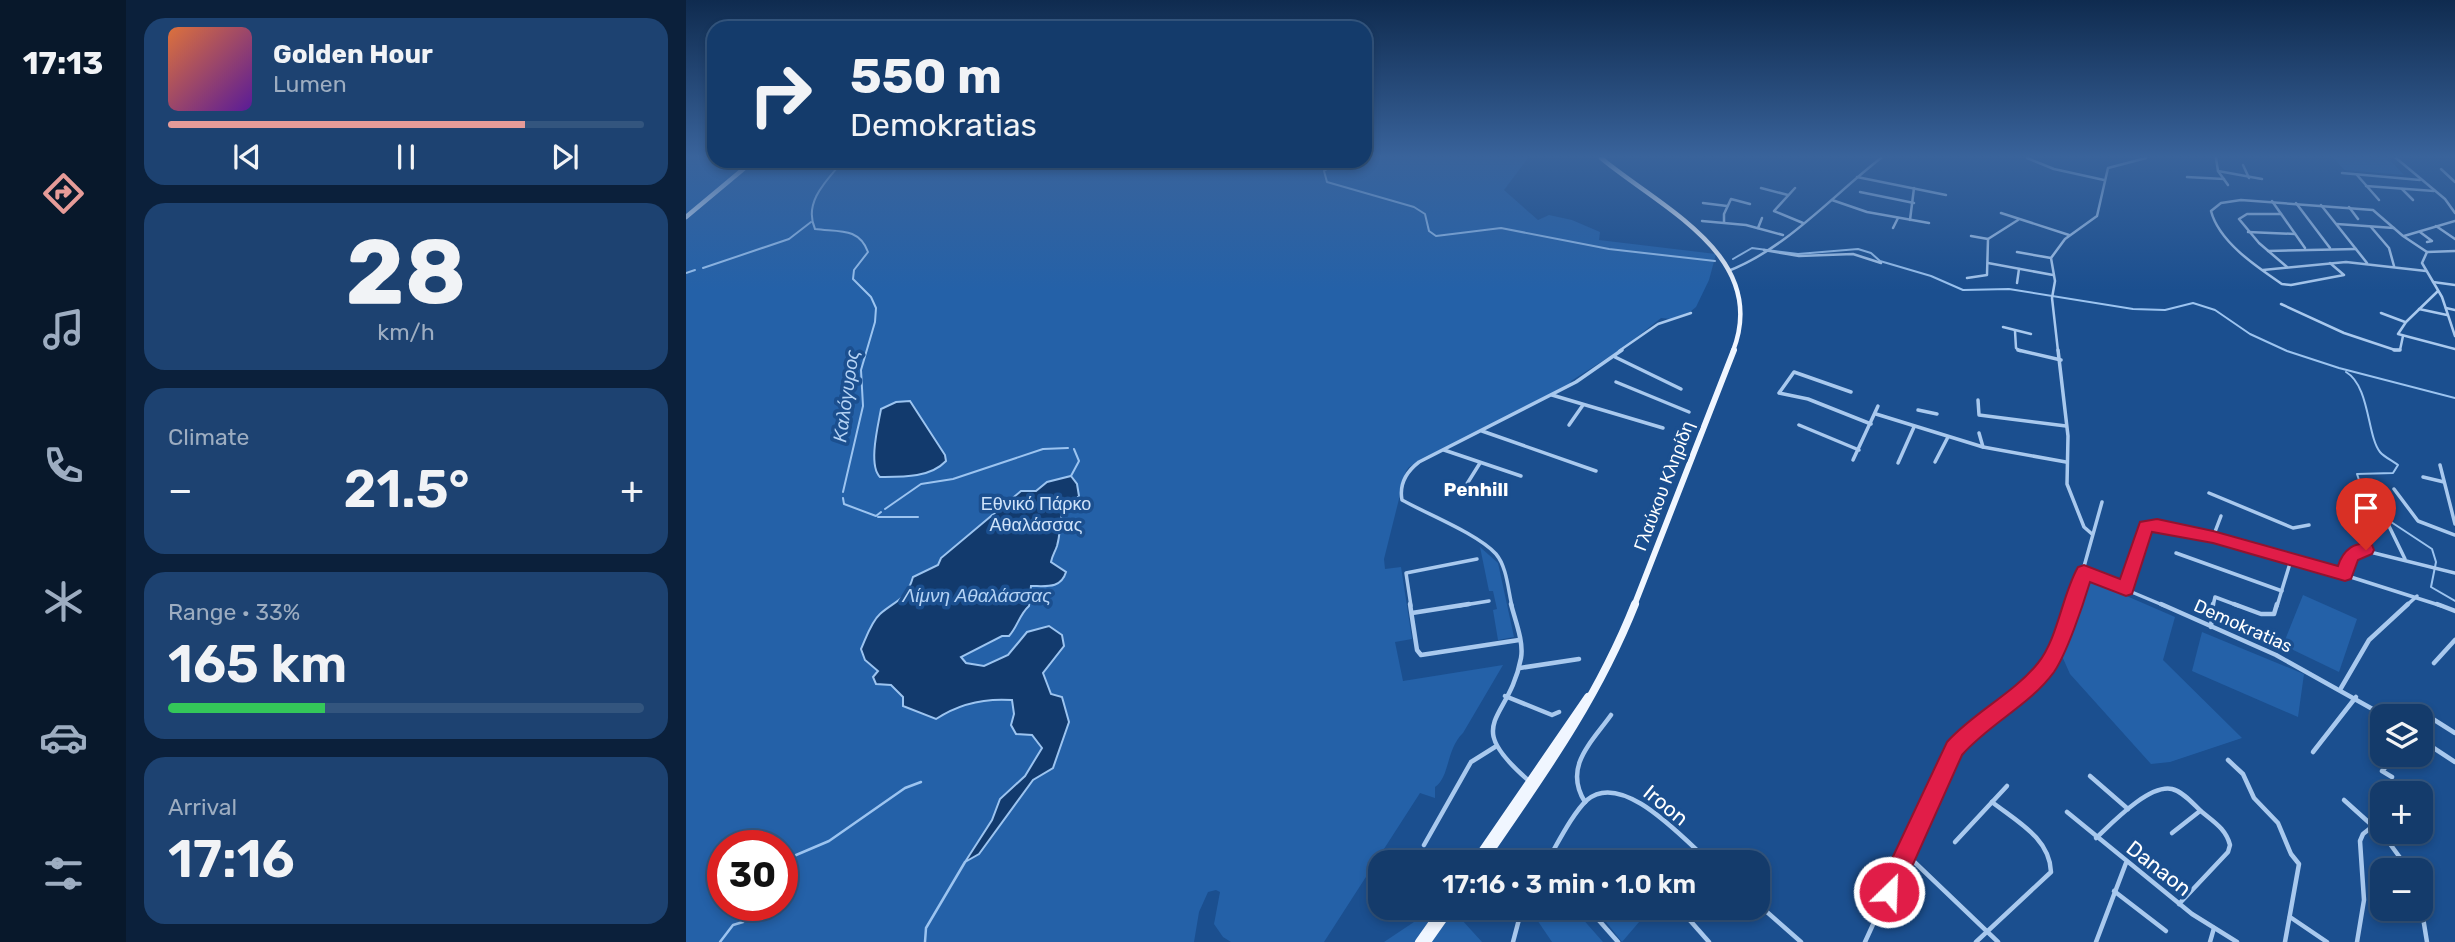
<!DOCTYPE html>
<html lang="en">
<head>
<meta charset="utf-8">
<style>
  body { margin:0; font-family:Rubik,sans-serif; background:#1d4271; color:#f1f3f6; height:100vh; display:flex; flex-direction:column; font-size:26px; white-space:nowrap }
  * { box-sizing:border-box; margin:0 }
  p { font-size:23px; color:#9dadc1 }
  .icon { flex:none; width:38px; height:38px; fill:none; stroke:currentColor; stroke-width:2; stroke-linecap:round; stroke-linejoin:round }
  .map { position:relative; flex:1; overflow:hidden }
  .details { display:flex; flex-direction:column; gap:18px; padding:18px; background:#0b203b; width:560px }
  .details>* { flex:none }
  .guide { position:absolute; left:21px; top:21px; width:665px; height:147px; border-radius:21px; box-shadow:0 4px 10px #0003,0 0 0 2px #33557e; background:#143b6b; color:#f1f3f6; overflow:hidden }
  .controls { position:absolute; left:1684px; top:704px; display:grid; gap:14px }
  .controls a { display:grid; place-items:center; width:63px; height:63px; border-radius:14px; background:#143b6b; box-shadow:0 4px 10px #0003,0 0 0 2px #33557e; font-size:35px }
  .speed { position:absolute; left:21px; top:830px; display:flex; gap:14px; font-size:35px; font-weight:700; text-align:center }
  .speed>* { display:grid; place-content:center; width:91px; height:91px; border-radius:50%; background:#143b6b; box-shadow:0 4px 10px #0003,0 0 0 2px #33557e; line-height:1 }
  .speed .limit { border:10px solid #d22; background:#fff; color:#111 }
  .pin { position:absolute; display:grid; place-items:center; width:60px; height:60px; color:#fff; margin:-72px -30px; border-radius:50% 50% 50% 0; rotate:-45deg; box-shadow:0 0 7px #0007 }
  .pin .icon { rotate:45deg }
  .me { position:absolute; width:77px; margin:-38px; rotate:24deg; stroke-linejoin:round; filter:drop-shadow(0 0 5px #0008) }
  .turn { display:flex; align-items:center; gap:24px; height:147px; padding:0 28px; font-size:32px }
  .turn .icon { width:91px; height:91px; stroke-width:2.5 }
  .turn b { display:block; font-size:49px; line-height:60px }
  .big { font-size:52px; font-weight:600; line-height:1.1 }
  .details .tile { flex:1; display:flex; flex-direction:column; justify-content:center; gap:10px; min-width:0; padding:0 24px; border-radius:21px; background:#1d4271 }
  .details .dial { align-items:center; gap:0 }
  .dial b { font-size:91px; line-height:1 }
  .song { display:flex; align-items:center; gap:21px }
  .cover { width:84px; height:84px; border-radius:10px; background:linear-gradient(135deg,hsl(20 70% 55%),hsl(270 70% 35%)) }
  .played { height:7px; border-radius:4px; background:linear-gradient(90deg,#e69b98 75%,#33557e 75%) }
  .keys { display:flex; justify-content:space-around; direction:ltr }
  .heat { display:flex; justify-content:space-between; align-items:center; font-size:38px; direction:ltr }
  .charge { height:10px; border-radius:5px; background:linear-gradient(90deg,#34c759 33%,#33557e 0) }
  .trip { position:absolute; left:682px; top:850px; width:402px; height:70px; border-radius:21px; background:#143b6b; box-shadow:0 4px 10px #0003,0 0 0 2px #33557e; font-weight:600; line-height:70px; text-align:center }
  main { display:flex; flex:1; min-height:0 }
  .tabs { display:flex; flex-direction:column; width:126px; justify-content:space-around; align-items:center; background:#08182b; color:#9dadc1 }
  .tabs .icon { width:49px; height:49px }
  .tabs .selected { color:#e69b98 }
  .tabs b { font-size:32px; color:#f1f3f6 }
  .map>svg:first-child { display:block }
</style>
</head>
<body>
<main>
<nav class="tabs">
<b>17:13</b>
<svg class="icon selected" aria-label="directions" viewBox="0 0 24 24"><path d="M12 3l9 9-9 9-9-9zM9 14v-3h6M13 9l2 2-2 2"/></svg>
<svg class="icon" aria-label="music" viewBox="0 0 24 24"><path d="M9 18V5l10-2v13"/><circle cx="6" cy="18" r="3"/><circle cx="16" cy="16" r="3"/></svg>
<svg class="icon" aria-label="phone" viewBox="0 0 24 24"><path d="M5 4h4l2 5-3 2q2 4 5 5l2-3 5 2v4C11 20 4 13 5 4z"/></svg>
<svg class="icon" aria-label="climate" viewBox="0 0 24 24"><path d="M12 3v18M4 7l16 10M4 17L20 7"/></svg>
<svg class="icon" aria-label="car" viewBox="0 0 24 24"><path d="M5 17H2v-5l4-1 3-4h7l3 4 3 1v5h-3M9 17h6M6 11h13"/><circle cx="7" cy="17" r="2"/><circle cx="17" cy="17" r="2"/></svg>
<svg class="icon" aria-label="filters" viewBox="0 0 24 24"><path d="M4 7h16M4 17h16"/><circle cx="9" cy="7" r="2"/><circle cx="15" cy="17" r="2"/></svg>
</nav>
<section class="details">
<div class="tile">
<div class="song"><i class="cover"></i><div><b>Golden Hour</b><p>Lumen</p></div></div>
<div class="played"></div>
<div class="keys"><svg class="icon" aria-label="previous" viewBox="0 0 24 24"><path d="M18 5L8 12l10 7zM5 5v14"/></svg><svg class="icon" aria-label="pause" viewBox="0 0 24 24"><path d="M8 5v14M16 5v14"/></svg><svg class="icon" aria-label="next" viewBox="0 0 24 24"><path d="M6 5l10 7-10 7zM19 5v14"/></svg></div>
</div>
<div class="tile dial"><b>28</b><p>km/h</p></div>
<div class="tile"><p>Climate</p>
<div class="heat"><a>−</a><b class="big">21.5°</b><a>+</a></div>
</div>
<div class="tile"><p>Range · 33%</p><b class="big">165 km</b><div class="charge"></div></div>
<div class="tile"><p>Arrival</p><b class="big">17:16</b></div>
</section>
<div class="map">
<svg width="1769" height="942" viewBox="0 0 1769 942">
  <rect width="100%" height="100%" fill="#1b4f8f"/>
  <g fill="#2461a8" fill-rule="evenodd">
    <path d="M0 158H28V161H679V158H842L818 190 852 220 863 215 886 220 914 232 913 240 1030 254 1023 280 1010 307 1004 312 985 319 975 318 937 348 885 381 884 384 723 467 720 471 698 559 699 569 715 567 726 639 709 642 717 681 817 665 777 733C760 749 764 777 749 787V798L734 793 638 942H545L537 937 528 924 534 892 530 890 522 892 513 912 508 942H0ZM37 845H96V905H37Z"/>
    <path d="M1648 158H1702L1718 175 1658 170Z"/>
    <path d="M794 547 812 563 828 637 812 640 807 610 811 609 807 591H803Z"/>
    <path d="M1406 581 1489 617 1477 660 1556 738 1484 762 1465 764 1384 674 1376 656V647L1401 583Z"/>
    <path d="M1617 595 1671 619 1653 672 1597 645Z"/>
    <path d="M1516 632 1618 674 1612 717 1506 671Z"/>
    <path d="M749 908H765L796 942H698Z"/>
    <path d="M843 908H887L917 942H866Z"/>
    <path d="M909 908H965L936 942Z"/>
  </g>
  <g fill="#123a6d" stroke="#9cc4f0" stroke-width="2">
    <path d="M224 401 259 455 260 461C244 478 216 477 194 477 182 465 192 426 195 409L210 402Z"/>
    <path d="M385 476 391 484 393 496 384 505 379 506C371 523 376 529 371 546 369 552 366 556 365 562L380 572C375 589 360 586 345 586L343 606C333 615 332 626 323 636H316L275 657 280 663 298 666 322 655 341 632 363 626 376 635 378 646 357 673 365 694 376 697 383 722 367 768 347 780 293 854 279 862 306 820 314 799 339 776 356 748 346 735 330 734 325 725 328 714 326 700C298 698 274 703 250 719L217 706V697L205 685 190 684 187 677 192 671 179 660 175 649C180 638 185 622 194 614 210 600 220 601 227 577L252 565 255 558 335 491H350L361 482Z"/>
  </g>
  <g fill="none" stroke-linecap="round" stroke-linejoin="round">
    <g stroke="#9cc4f0" stroke-width="2">
      <path d="M157 161C141 180 117 202 129 229 152 232 173 227 182 252L168 270 167 279 185 297 190 308 189 322 175 370 177 406 157 492"/>
      <path d="M654 161 638 171 641 182 728 207 739 214 743 231 750 236 815 228 923 249 1029 261"/>
      <path d="M1047 259 1066 248 1112 254 1172 249 1185 253 1194 261 1245 276 1277 290 1323 289 1447 309 1479 310 1507 303 1529 310 1564 334 1601 351 1653 368 1769 398"/>
      <path d="M17 268 103 239 125 222"/>
      <path d="M0 273 9 270"/>
      <path d="M1660 372C1684 386 1681 436 1694 452 1698 457 1707 461 1712 465L1707 473 1671 474 1678 495 1696 516 1746 549 1750 562 1745 587 1769 601"/>
      <path d="M385 476 393 461 388 449"/>
      <path d="M157 498 158 504 190 516 195 512"/>
      <path d="M199 509 235 484 267 479 357 449 382 448"/>
      <path d="M192 517H232"/>
    </g>
    <g stroke="#9cc4f0" stroke-width="2.5">
      <path d="M96 861 143 841 219 788 235 782"/>
      <path d="M34 942 47 925 57 922"/>
      <path d="M239 942 240 928 279 862"/>
    </g>
    <g stroke="#a9c9ee" stroke-width="2.5">
      <path d="M1341 158 1368 169 1418 180"/>
      <path d="M1530 158 1532 171 1542 185"/>
      <path d="M1710 158 1759 199 1769 213"/>
      <path d="M1557 165 1563 178"/>
      <path d="M1755 169 1769 182"/>
      <path d="M1532 171 1576 179"/>
      <path d="M1656 173 1734 180"/>
      <path d="M1671 175 1693 200"/>
      <path d="M1171 177 1260 195"/>
      <path d="M1501 177 1538 179"/>
      <path d="M1680 186 1748 191"/>
      <path d="M1075 188 1102 195"/>
      <path d="M1109 188 1088 211 1117 223"/>
      <path d="M1716 189 1727 200"/>
      <path d="M1174 192 1228 203"/>
      <path d="M1146 200 1181 212 1243 223"/>
      <path d="M1586 201 1619 248"/>
      <path d="M1017 203 1041 206"/>
      <path d="M1610 203 1644 248"/>
      <path d="M1635 205 1681 263"/>
      <path d="M1663 207 1672 219"/>
      <path d="M1315 213 1383 235"/>
      <path d="M1595 214H1561L1553 219 1573 243 1601 267"/>
      <path d="M1224 220 1228 188"/>
      <path d="M1016 221 1060 225 1097 235"/>
      <path d="M1038 222V214L1045 199 1064 204"/>
      <path d="M1651 224 1708 228"/>
      <path d="M1750 226 1769 239"/>
      <path d="M1685 227 1703 248 1708 266"/>
      <path d="M1072 228 1076 218"/>
      <path d="M1207 228 1212 218"/>
      <path d="M1562 232 1609 234"/>
      <path d="M1734 232 1746 241 1741 242"/>
      <path d="M1285 236 1302 239 1332 220"/>
      <path d="M1718 236 1769 221"/>
      <path d="M1078 250 1113 256 1167 254 1195 263"/>
      <path d="M1582 251 1670 249"/>
      <path d="M1769 251 1741 252 1736 263 1756 297 1769 336"/>
      <path d="M1331 252 1365 258"/>
      <path d="M1302 263 1367 275"/>
      <path d="M1644 263 1658 275 1605 285 1596 284C1571 267 1533 242 1525 211L1535 203 1555 200 1687 210 1717 236 1741 252"/>
      <path d="M1577 270 1660 262 1740 271"/>
      <path d="M1042 271C1100 249 1147 195 1195 158"/>
      <path d="M1281 278 1301 275 1302 239"/>
      <path d="M1747 282 1769 285"/>
      <path d="M1331 283 1333 269"/>
      <path d="M1752 291 1720 322 1712 334 1769 349"/>
      <path d="M1595 304 1658 333 1709 350H1714L1717 336"/>
      <path d="M1760 308 1769 310"/>
      <path d="M1733 309 1761 315"/>
      <path d="M1695 313 1719 322"/>
      <path d="M1317 327 1345 334"/>
      <path d="M1329 331 1330 348 1334 351"/>
      <path d="M933 351 972 324 1005 313"/>
      <path d="M1372 351 1366 298 1369 281 1365 258 1379 239 1411 216 1422 168 1460 158"/>
    </g>
    <g stroke="#a9c9ee" stroke-width="3.5">
      <path d="M1332 350 1375 360"/>
      <path d="M1372 350 1382 436 1381 484 1398 527 1406 534"/>
      <path d="M1708 350H1714"/>
      <path d="M929 357 995 389"/>
      <path d="M930 382 1003 412"/>
      <path d="M1165 392 1108 372 1093 393 1122 399 1185 424"/>
      <path d="M866 395 977 428"/>
      <path d="M1292 400 1293 415 1380 426"/>
      <path d="M1232 410 1251 414"/>
      <path d="M1190 414 1297 447 1380 462"/>
      <path d="M883 425 897 405"/>
      <path d="M1113 425 1173 450"/>
      <path d="M796 431 910 471"/>
      <path d="M1293 433 1297 447"/>
      <path d="M758 450 835 476"/>
      <path d="M1167 460 1192 406"/>
      <path d="M1249 462 1262 437"/>
      <path d="M1212 463 1228 427"/>
      <path d="M1754 465 1769 524"/>
      <path d="M1737 477 1758 482"/>
      <path d="M1708 489 1732 521 1769 535"/>
      <path d="M1523 493 1607 528 1623 525"/>
      <path d="M774 495 794 463"/>
      <path d="M1702 524 1719 559"/>
      <path d="M1527 537 1535 516"/>
      <path d="M1490 553 1596 591"/>
      <path d="M1398 572 1479 606"/>
      <path d="M1659 574 1664 557 1676 550 1769 573"/>
      <path d="M1440 589 1458 528H1476L1608 559 1756 606"/>
      <path d="M725 606 720 573 791 559"/>
      <path d="M772 606 803 601"/>
      <path d="M826 606C822 590 821 567 810 554 792 534 741 514 716 500 713 484 720 472 733 462L890 382 936 350"/>
      <path d="M1387 606 1416 502"/>
      <path d="M1527 606 1529 597 1553 606"/>
      <path d="M1591 606 1605 560"/>
      <path d="M1720 606 1731 596"/>
    </g>
    <g stroke="#a9c9ee" stroke-width="4.5">
      <path d="M724 604 731 650 735 655 833 640"/>
      <path d="M825 604C829 620 838 642 835 658 823 723 774 721 843 781"/>
      <path d="M1475 604 1590 655 1699 716"/>
      <path d="M1548 604 1575 614H1588L1591 604"/>
      <path d="M1751 604 1769 611"/>
      <path d="M726 613 783 604"/>
      <path d="M1525 627 1527 604"/>
      <path d="M1748 663 1769 640"/>
      <path d="M834 668 893 659"/>
      <path d="M1655 688 1683 640 1722 604"/>
      <path d="M819 696 866 715 873 712"/>
      <path d="M1731 709 1769 733"/>
      <path d="M1734 739 1769 762"/>
      <path d="M1627 752 1670 697"/>
      <path d="M1542 760 1557 774 1568 798 1592 823 1605 854 1613 864 1599 942"/>
      <path d="M1404 776 1442 809"/>
      <path d="M1706 777 1696 771 1712 754"/>
      <path d="M1658 800 1699 837 1723 870"/>
      <path d="M899 802C877 767 905 743 925 715"/>
      <path d="M1381 812 1506 914 1551 942"/>
      <path d="M1486 833 1514 811"/>
      <path d="M1410 838C1426 823 1463 784 1486 789 1498 792 1508 805 1516 812 1528 822 1540 829 1544 845L1542 852 1493 904"/>
      <path d="M1269 842 1321 786"/>
      <path d="M738 845 785 762 809 747"/>
      <path d="M1220 854 1312 942"/>
      <path d="M860 863C871 845 886 814 901 800 937 769 999 841 1025 863"/>
      <path d="M940 863H945"/>
      <path d="M1428 891 1480 931"/>
      <path d="M1734 899 1741 942"/>
      <path d="M1073 905 1115 942"/>
      <path d="M902 908 932 942"/>
      <path d="M993 908 1023 942"/>
      <path d="M1604 917 1641 942"/>
      <path d="M827 942 836 908"/>
      <path d="M1179 942 1268 748C1292 720 1346 691 1362 664 1372 646 1379 624 1388 604"/>
      <path d="M1290 942 1365 872C1364 838 1330 821 1306 802"/>
      <path d="M1410 942 1440 863"/>
      <path d="M1524 942 1528 928"/>
      <path d="M1671 942 1678 900 1674 841 1677 834 1687 826"/>
    </g>
    <path stroke="#d6e6fa" stroke-width="4.5" d="M0 217 67 161"/>
    <path stroke="#f0f6ff" stroke-width="4.5" d="M915 158C975 208 1084 256 1047 351"/>
    <path stroke="#f0f6ff" stroke-width="6" d="M948 606 1048 350"/>
    <g stroke="#f0f6ff" stroke-width="8">
      <path d="M788 863 902 697"/>
      <path d="M796 863C855 777 910 702 949 604"/>
      <path d="M733 942 757 908"/>
      <path d="M741 942 765 908"/>
    </g>
  </g>
  <linearGradient id="sky" x2="0" y2="1"><stop stop-color="#0f2b4f"/><stop offset="0.54" stop-color="#39639b"/><stop offset="1" stop-color="#39639b" stop-opacity="0"/></linearGradient>
  <rect width="1769" height="290" fill="url(#sky)"/>
  <path fill="#e11d48" stroke="#92132f" stroke-width="2" d="M1471 519 1527 531 1652 566C1657 550 1669 540 1686 545L1688 550 1686 554 1672 560 1665 579 1659 581 1527 543 1466 532 1446 594 1440 596 1404 582C1397 605 1381 653 1368 672 1344 705 1303 724 1276 755L1211 900 1203 904 1194 900 1191 892 1194 884 1261 742C1288 712 1327 694 1352 663 1372 638 1376 595 1392 567L1398 565 1434 579 1454 522Z"/>
  <g text-anchor="middle" dominant-baseline="central" stroke-width="7" stroke-linejoin="round" paint-order="stroke">
    <g font-size="18" fill="#fff" stroke="#1b4f8f">
      <text transform="translate(978 486) rotate(-69)">Γλαύκου Κληρίδη</text>
      <text transform="translate(1557 626) rotate(24)">Demokratias</text>
    </g>
    <g font-size="18" fill="#cfe3fa" stroke="#1b4f8f">
      <text x="350" y="504">Εθνικό Πάρκο<tspan x="350" dy="21">Αθαλάσσας</tspan></text>
    </g>
    <g font-size="19" font-style="italic" fill="#b5d3f5" stroke="#1b4f8f">
      <text transform="translate(160 396) rotate(-82)">Καλόγυρος</text>
      <text x="291" y="595">Λίμνη Αθαλάσσας</text>
    </g>
    <g font-size="19" font-weight="bold" fill="#fff" stroke="#1b4f8f">
      <text x="790" y="489">Penhill</text>
    </g>
    <g font-size="21" fill="#fff" stroke="#1b4f8f">
      <text transform="translate(980 805) rotate(39)">Iroon</text>
      <text transform="translate(1473 868) rotate(38)">Danaon</text>
    </g>
  </g>
</svg>
<div class="controls">
<a><svg class="icon" aria-label="layers" viewBox="0 0 24 24"><path d="M12 4l9 5-9 5-9-5zM3 14l9 5 9-5"/></svg></a>
<a>+</a>
<a>−</a>
</div>
<div class="speed"><div class="limit">30</div></div>
<div class="pin" style="left:1680px;top:550px;background:#d93025"><svg class="icon" aria-label="arrive" viewBox="0 0 24 24"><path d="M6 21V4h12l-3 4 3 4H6"/></svg></div>
<svg class="me" style="left:1203px;top:892px" viewBox="-20 -20 40 40"><circle r="17" fill="#e11d48" stroke="#fff" stroke-width="3"/><path d="M0-11L8 9 0 5-8 9z" fill="#fff"/></svg>
<div class="trip">17:16 · 3 min · 1.0 km</div>
<div class="guide">
<div class="turn"><svg class="icon" aria-label="right" viewBox="0 0 24 24"><path d="M7 20v-9h11M14 6l5 5-5 5"/></svg><div><b>550 m</b>Demokratias</div></div>
</div>
</div>
</main>
</body>
</html>
